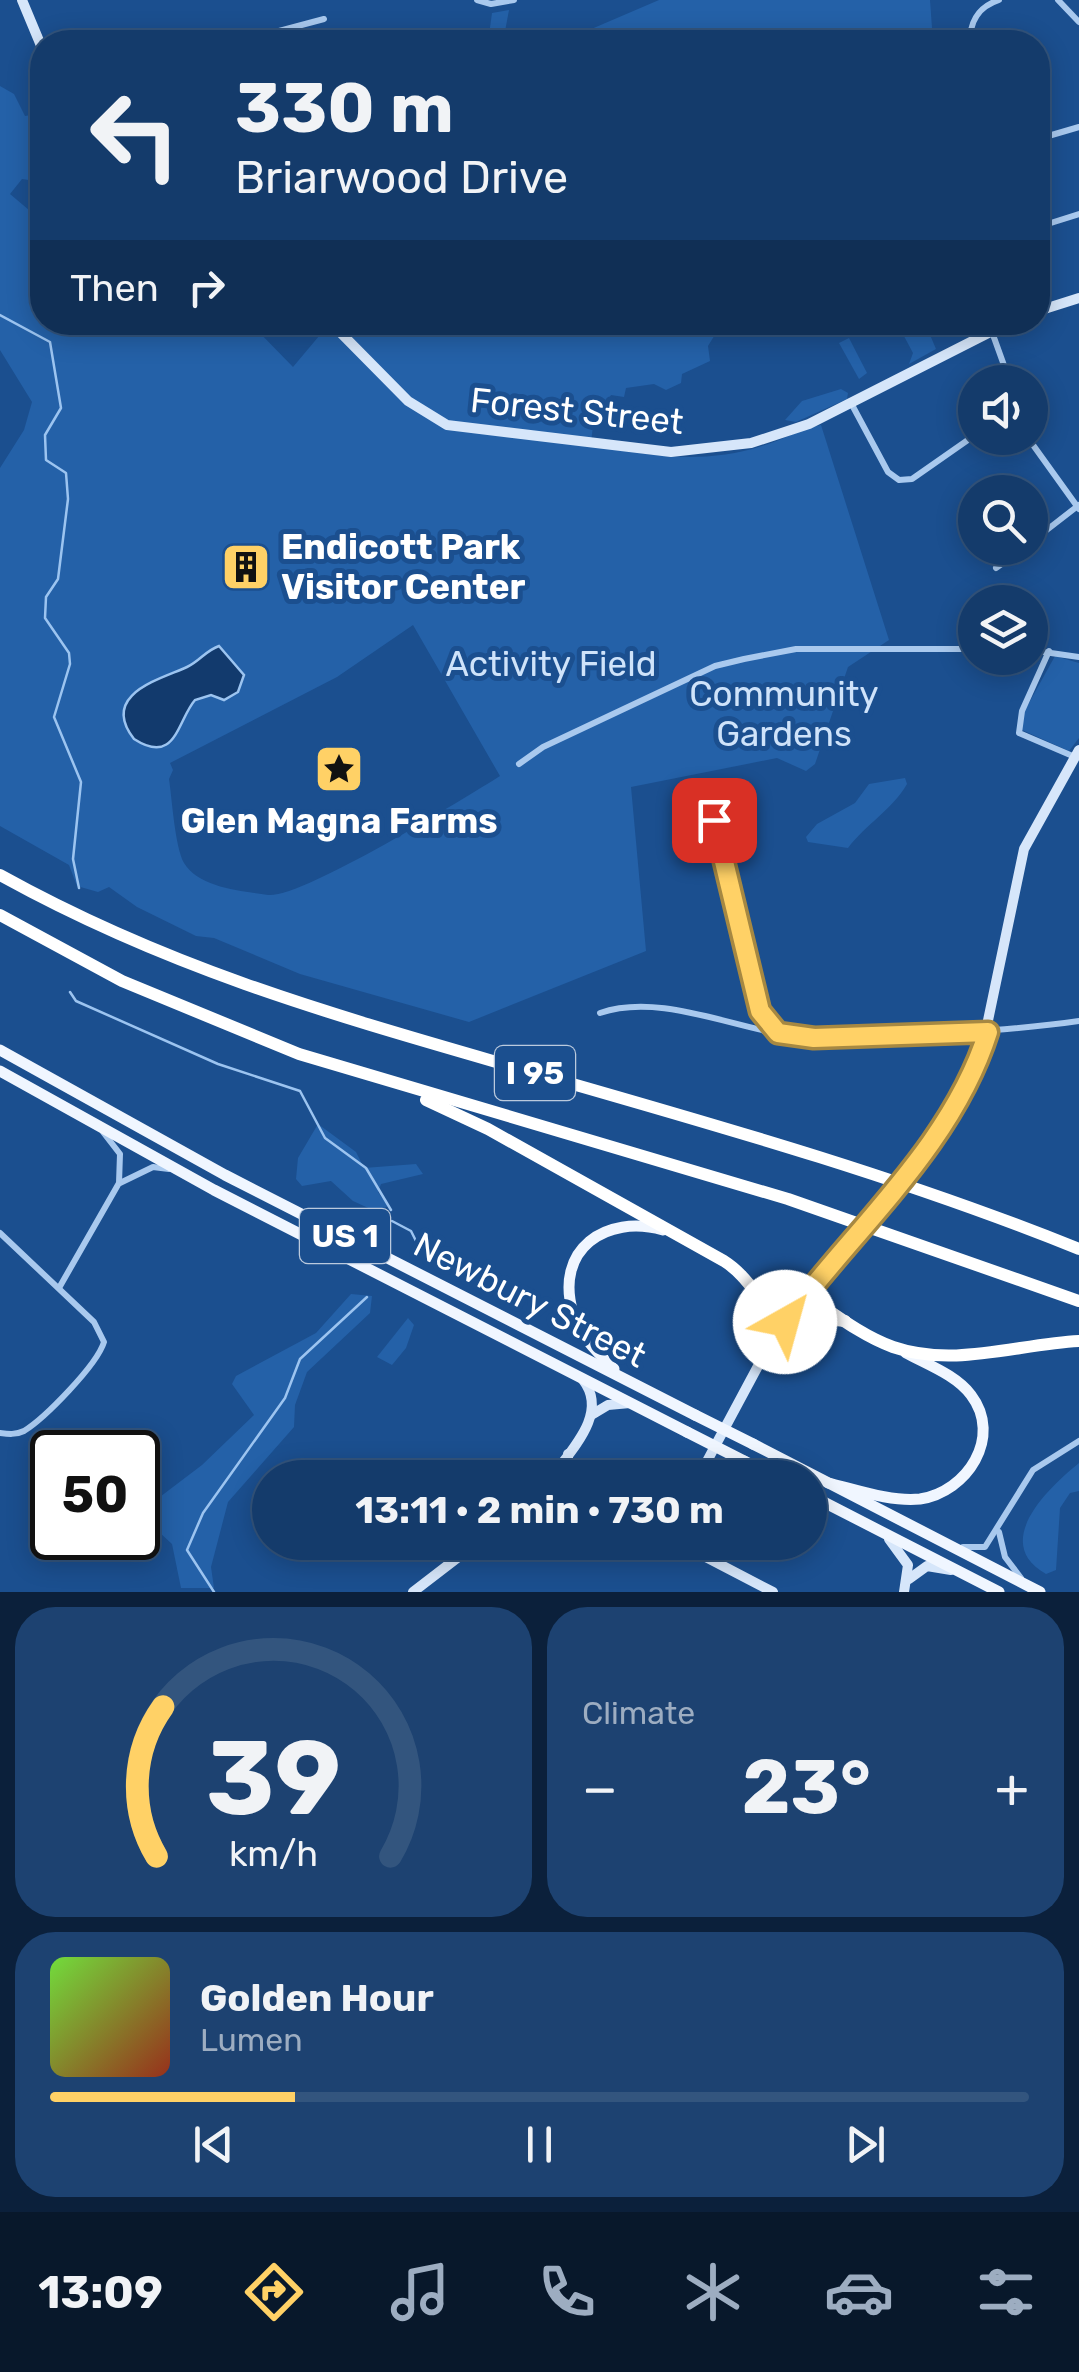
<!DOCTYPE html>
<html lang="en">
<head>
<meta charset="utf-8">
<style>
  body { margin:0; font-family:Rubik,sans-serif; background:#1d4271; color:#f1f3f6; height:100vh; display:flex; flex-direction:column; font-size:38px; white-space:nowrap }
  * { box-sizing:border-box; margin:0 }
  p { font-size:32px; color:#9dadc1 }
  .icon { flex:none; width:55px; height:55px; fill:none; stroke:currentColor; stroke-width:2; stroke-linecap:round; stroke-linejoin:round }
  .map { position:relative; height:1592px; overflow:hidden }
  .side { display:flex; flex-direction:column; gap:15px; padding:15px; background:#0b203b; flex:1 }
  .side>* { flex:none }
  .banner { position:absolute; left:30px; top:30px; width:1020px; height:305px; border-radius:40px; box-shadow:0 5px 25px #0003,0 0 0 2px #33557e; background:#143b6b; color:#f1f3f6; overflow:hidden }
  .fabs { position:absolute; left:958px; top:365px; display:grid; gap:20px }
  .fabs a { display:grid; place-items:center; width:90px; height:90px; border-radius:50%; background:#143b6b; box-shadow:0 5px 25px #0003,0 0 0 2px #33557e; font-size:50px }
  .speed { position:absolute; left:30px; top:1430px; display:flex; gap:20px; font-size:50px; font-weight:700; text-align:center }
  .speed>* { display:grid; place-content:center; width:130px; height:130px; border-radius:50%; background:#143b6b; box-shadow:0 5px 25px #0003,0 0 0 2px #33557e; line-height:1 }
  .speed .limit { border:5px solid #111; border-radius:15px; background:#fff; color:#111 }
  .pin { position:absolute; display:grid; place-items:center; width:85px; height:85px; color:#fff; margin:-42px; border-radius:20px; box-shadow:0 5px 15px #0006 }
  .me { position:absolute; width:110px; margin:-55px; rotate:38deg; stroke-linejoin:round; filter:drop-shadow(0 0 8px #0008) }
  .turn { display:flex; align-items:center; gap:35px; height:210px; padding:0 40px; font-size:45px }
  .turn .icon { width:130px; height:130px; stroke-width:2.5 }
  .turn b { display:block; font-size:70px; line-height:85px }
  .then { display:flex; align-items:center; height:95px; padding:0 40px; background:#0003; gap:20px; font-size:38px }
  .big { font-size:75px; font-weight:700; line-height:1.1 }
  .side .widget { flex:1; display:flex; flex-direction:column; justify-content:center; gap:15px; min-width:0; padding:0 35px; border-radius:40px; background:#1d4271 }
  .side .dial { align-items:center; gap:0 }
  .dial svg { height:260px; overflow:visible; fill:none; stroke:#33557e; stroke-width:7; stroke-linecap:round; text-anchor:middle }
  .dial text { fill:#f1f3f6; stroke:none }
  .song { display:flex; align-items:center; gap:30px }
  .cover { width:120px; height:120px; border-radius:15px; background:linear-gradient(135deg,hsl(100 70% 55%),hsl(10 70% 35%)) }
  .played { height:10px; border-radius:5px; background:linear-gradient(90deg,#ffd166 25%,#33557e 25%) }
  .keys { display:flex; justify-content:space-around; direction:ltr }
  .heat { display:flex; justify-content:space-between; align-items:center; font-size:55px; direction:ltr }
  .side .tiles { flex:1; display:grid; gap:15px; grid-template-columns:1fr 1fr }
  .widget:last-child { grid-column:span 2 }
  .trip { position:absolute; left:252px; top:1460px; width:575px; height:100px; border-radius:50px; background:#143b6b; box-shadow:0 5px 25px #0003,0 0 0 2px #33557e; font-weight:700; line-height:100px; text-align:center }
  .dock { display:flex; height:160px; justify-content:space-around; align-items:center; background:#08182b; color:#9dadc1 }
  .dock .icon { width:70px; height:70px }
  .dock .current { color:#ffd166 }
  .dock b { font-size:45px; color:#f1f3f6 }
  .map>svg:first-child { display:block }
</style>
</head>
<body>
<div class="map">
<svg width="1079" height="1592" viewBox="0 0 1079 1592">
  <rect width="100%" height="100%" fill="#1b4f8f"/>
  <g fill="#2461a8" fill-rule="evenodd">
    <path d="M659 0H930L933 42H561Z"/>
    <path d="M509 10 503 42H488L492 13Z"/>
    <path d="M0 86 14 94 25 116 42 113V182L22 179 10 194 42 221V322L250 323 293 367 330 323H342L350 330 357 322 754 323 716 333 708 346 710 361 682 374 681 383 666 390 654 384 626 388 624 397 611 395 593 426 591 442C646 458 706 464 762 446 783 440 800 429 821 425L889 640 848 667 815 764 806 771 777 758 631 787 646 951 469 1022 300 974 214 938 196 936 137 907 109 887 98 892 77 886 69 865 0 826V468L24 430 32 402 0 350ZM413 625 500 776C465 798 301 899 268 895 242 891 199 888 184 863 175 847 172 799 169 779L173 770 170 763 337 677Z"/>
    <path d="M897 323H925L936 349 909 364 913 353Z"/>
    <path d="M849 338 867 373 859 379 839 343Z"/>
    <path d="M841 389 848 393 847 399 796 422 785 420 802 401Z"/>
    <path d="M1055 656 1079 663V738L1069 751 1022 730 1024 712Z"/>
    <path d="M905 778 907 784C892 810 866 824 848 848L808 842 806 837 817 824 855 803 869 784Z"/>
    <path d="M318 1124 356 1152 364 1168 416 1164 423 1174 381 1184 378 1192 388 1206 377 1212 353 1201 331 1181 302 1186 296 1179 298 1158Z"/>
    <path d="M351 1294 372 1296 370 1313 307 1372 295 1405 294 1427 228 1502 211 1567 214 1588H181L172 1544 147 1521 144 1509 202 1465 254 1415 232 1384 236 1376 316 1333Z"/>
    <path d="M408 1318 414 1325 406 1348 392 1365 377 1357Z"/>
    <path d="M1079 1463V1491L1070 1493 1060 1508 1056 1570 1046 1574C991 1543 1047 1489 1079 1463Z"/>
  </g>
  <path fill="#123a6d" stroke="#9cc4f0" stroke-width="2.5" d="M219 646 244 675 238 692 224 700 211 695 195 700C177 721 176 766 134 739 99 694 161 679 187 667 200 661 205 651 219 646Z"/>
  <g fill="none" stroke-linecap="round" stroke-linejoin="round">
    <g stroke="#9cc4f0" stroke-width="2.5">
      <path d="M0 315 50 342 61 408 45 435 46 460 66 473 68 499 58 579 46 597 45 618 69 653 70 664 54 717 81 782 73 859 79 888"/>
      <path d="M70 992 76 1001 218 1064 300 1091 325 1138 366 1168 391 1210"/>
      <path d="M392 1221 411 1231 417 1243 414 1251"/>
      <path d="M214 1592 187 1550 203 1513 285 1398 300 1359 367 1297"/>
    </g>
    <g stroke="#a9c9ee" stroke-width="6">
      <path d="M477 0 491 4 514 0"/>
      <path d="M1058 0 1079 22"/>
      <path d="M238 42 324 19"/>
      <path d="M970 42C970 21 978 7 999 0"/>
      <path d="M1038 139 1079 127"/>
      <path d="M1038 227 1079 214"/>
      <path d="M992 332 1010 382"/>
      <path d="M851 403 888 472 899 480 912 479 975 435"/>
      <path d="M1028 438 1079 509"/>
      <path d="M1030 543 1079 505"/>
      <path d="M996 568 1024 548"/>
      <path d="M1030 650 1079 657"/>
      <path d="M1049 651 1022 711 1019 733 1075 757"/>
      <path d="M519 764 543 747 715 666 744 659 796 649H975"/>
      <path d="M714 820 764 1031"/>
      <path d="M761 1011 778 1033"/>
      <path d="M600 1013C664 991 744 1034 811 1038 839 1039 867 1036 895 1035 957 1033 1018 1030 1079 1021"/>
      <path d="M120 1183 153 1167 169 1169"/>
      <path d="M0 1233 94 1322 104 1342C97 1365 45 1418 24 1431 16 1435 8 1434 0 1433"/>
      <path d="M59 1288 119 1183 120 1154 103 1132"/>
      <path d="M999 1532 1005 1557 1021 1578"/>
      <path d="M963 1547H985L1033 1470 1079 1441"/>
    </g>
    <g stroke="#d6e6fa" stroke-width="10">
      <path d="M22 0 42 48"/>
      <path d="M1038 311 1079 298"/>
      <path d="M330 322 408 401 447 425 671 452 751 443 809 424 1010 322"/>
      <path d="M925 1150 951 1114 982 1049 1024 849 1079 750"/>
      <path d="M593 1414 608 1405 630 1403"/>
      <path d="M551 1478C572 1449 609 1413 583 1380"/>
      <path d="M568 1478V1454"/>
      <path d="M698 1478 772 1340 833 1262"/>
      <path d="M889 1539 908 1565 904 1592"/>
      <path d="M677 1542 773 1592"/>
      <path d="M909 1579 927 1566 951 1570"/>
      <path d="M413 1592 478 1542"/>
    </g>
    <g stroke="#f0f6ff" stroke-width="11">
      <path d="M0 1050 225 1175 695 1415"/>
      <path d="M0 1071 214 1190 687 1432"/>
      <path d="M614 1369C598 1353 579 1335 573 1313 554 1249 606 1214 663 1230"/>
      <path d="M753 1444 1040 1592"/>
      <path d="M744 1461 777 1478"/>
      <path d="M828 1483C857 1490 891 1502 920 1499 967 1492 1003 1437 971 1395 956 1375 928 1365 906 1353"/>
      <path d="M810 1495 999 1592"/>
    </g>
    <g stroke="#fff" stroke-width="12">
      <path d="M0 875C175 972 341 1017 531 1072 716 1125 901 1177 1079 1249"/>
      <path d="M0 915 122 981 299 1054 788 1199 1079 1301"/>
      <path d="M426 1100 488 1129 724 1261C751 1278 760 1306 785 1322L809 1317 845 1321"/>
      <path d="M806 1295C833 1313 862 1336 893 1347 954 1368 1018 1344 1079 1341"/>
      <path d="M759 1361 766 1330 764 1306"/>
    </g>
    <path stroke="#d6e6fa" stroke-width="10" d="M833 1262 925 1150"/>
    <g stroke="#f0f6ff" stroke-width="11">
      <path d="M695 1415 753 1444"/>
      <path d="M687 1432 744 1461"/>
    </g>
  </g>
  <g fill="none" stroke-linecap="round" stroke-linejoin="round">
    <g stroke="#a68842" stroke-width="25">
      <path id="route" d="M714 820 760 1011 778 1033 814 1038 988 1032C952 1146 855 1228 785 1322"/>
    </g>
    <use href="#route" stroke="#ffd166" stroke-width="18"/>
  </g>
  <defs>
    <g id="building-square" transform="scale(2.5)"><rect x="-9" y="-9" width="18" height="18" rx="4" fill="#ffd166" stroke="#1b4f8f"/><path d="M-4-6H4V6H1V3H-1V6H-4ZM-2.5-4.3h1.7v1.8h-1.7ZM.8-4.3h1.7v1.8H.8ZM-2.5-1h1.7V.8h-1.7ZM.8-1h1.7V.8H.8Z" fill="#111"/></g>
    <g id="sight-square" transform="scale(2.5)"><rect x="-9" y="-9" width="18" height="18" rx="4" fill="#ffd166" stroke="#1b4f8f"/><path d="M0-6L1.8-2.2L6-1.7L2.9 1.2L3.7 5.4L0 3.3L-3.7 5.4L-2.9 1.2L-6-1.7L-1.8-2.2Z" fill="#111"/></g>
  </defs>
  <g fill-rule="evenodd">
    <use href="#building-square" x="246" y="567"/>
    <use href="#sight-square" x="339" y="769"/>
  </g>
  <g text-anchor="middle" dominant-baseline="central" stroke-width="10" stroke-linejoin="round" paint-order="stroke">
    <g fill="#1b4f8f" stroke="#bbcadd" stroke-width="2.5">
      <rect x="495" y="1046" width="80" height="54" rx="8"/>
      <rect x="300" y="1209" width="90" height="54" rx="8"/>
    </g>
    <g font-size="32" font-weight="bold" fill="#fff">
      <text x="535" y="1073">I 95</text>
      <text x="345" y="1236">US 1</text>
    </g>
    <g font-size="35" fill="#fff" stroke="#1b4f8f">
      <text transform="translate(577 411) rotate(6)">Forest Street</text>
      <text transform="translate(530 1300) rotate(27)">Newbury Street</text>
    </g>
    <g font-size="35" font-weight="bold" fill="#fff" stroke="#1b4f8f" text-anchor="start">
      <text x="281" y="547">Endicott Park<tspan x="281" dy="40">Visitor Center</tspan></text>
      <text x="339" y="821" text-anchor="middle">Glen Magna Farms</text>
    </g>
    <g font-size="35" fill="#cfe3fa" stroke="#1b4f8f">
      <text x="551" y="664">Activity Field</text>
      <text x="784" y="694">Community<tspan x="784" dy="40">Gardens</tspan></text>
    </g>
  </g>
</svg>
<div class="fabs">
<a><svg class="icon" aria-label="sound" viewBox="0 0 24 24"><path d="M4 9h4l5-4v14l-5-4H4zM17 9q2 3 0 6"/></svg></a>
<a><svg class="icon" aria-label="search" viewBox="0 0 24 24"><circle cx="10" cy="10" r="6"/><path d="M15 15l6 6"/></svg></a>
<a><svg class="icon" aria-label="layers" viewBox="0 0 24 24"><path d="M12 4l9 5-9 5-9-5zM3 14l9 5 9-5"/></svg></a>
</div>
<div class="speed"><div class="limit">50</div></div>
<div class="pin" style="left:714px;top:820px;background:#d93025"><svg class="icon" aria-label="arrive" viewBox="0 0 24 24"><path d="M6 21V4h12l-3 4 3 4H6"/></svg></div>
<svg class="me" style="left:785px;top:1322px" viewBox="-20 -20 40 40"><circle r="19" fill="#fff"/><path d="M0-13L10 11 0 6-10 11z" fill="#ffd166"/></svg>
<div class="trip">13:11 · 2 min · 730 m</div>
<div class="banner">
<div class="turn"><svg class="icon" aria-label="left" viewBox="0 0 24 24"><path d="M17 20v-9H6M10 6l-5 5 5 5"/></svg><div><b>330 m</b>Briarwood Drive</div></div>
<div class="then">Then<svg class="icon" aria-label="right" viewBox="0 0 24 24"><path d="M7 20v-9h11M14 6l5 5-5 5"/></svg></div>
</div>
</div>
<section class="side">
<div class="tiles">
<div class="widget dial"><svg viewBox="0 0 100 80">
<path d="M14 69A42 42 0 1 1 86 69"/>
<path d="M14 69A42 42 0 0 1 16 23" stroke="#ffd166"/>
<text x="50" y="56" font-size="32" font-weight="700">39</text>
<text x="50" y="72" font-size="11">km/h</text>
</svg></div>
<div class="widget"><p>Climate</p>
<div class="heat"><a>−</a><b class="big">23°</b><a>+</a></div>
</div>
<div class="widget">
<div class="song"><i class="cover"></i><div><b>Golden Hour</b><p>Lumen</p></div></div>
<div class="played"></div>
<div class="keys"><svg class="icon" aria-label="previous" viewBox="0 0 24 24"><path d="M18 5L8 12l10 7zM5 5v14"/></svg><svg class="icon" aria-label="pause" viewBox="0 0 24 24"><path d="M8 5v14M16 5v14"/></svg><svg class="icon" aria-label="next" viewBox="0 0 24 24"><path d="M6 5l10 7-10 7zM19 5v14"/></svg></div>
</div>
</div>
</section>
<nav class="dock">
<b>13:09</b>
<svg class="icon current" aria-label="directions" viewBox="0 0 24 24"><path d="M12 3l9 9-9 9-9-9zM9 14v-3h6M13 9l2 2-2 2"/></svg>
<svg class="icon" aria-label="music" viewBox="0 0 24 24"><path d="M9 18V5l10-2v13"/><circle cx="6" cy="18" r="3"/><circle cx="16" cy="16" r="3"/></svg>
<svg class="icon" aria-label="phone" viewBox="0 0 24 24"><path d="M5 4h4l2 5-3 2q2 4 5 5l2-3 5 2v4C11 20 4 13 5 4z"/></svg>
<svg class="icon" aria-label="climate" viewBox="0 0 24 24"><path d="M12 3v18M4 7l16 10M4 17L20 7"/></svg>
<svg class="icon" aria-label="car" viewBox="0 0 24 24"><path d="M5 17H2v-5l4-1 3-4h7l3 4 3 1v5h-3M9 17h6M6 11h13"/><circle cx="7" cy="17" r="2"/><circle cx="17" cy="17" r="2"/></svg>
<svg class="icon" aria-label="filters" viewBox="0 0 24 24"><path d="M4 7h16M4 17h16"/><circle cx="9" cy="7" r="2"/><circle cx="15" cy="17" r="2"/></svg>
</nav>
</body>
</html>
